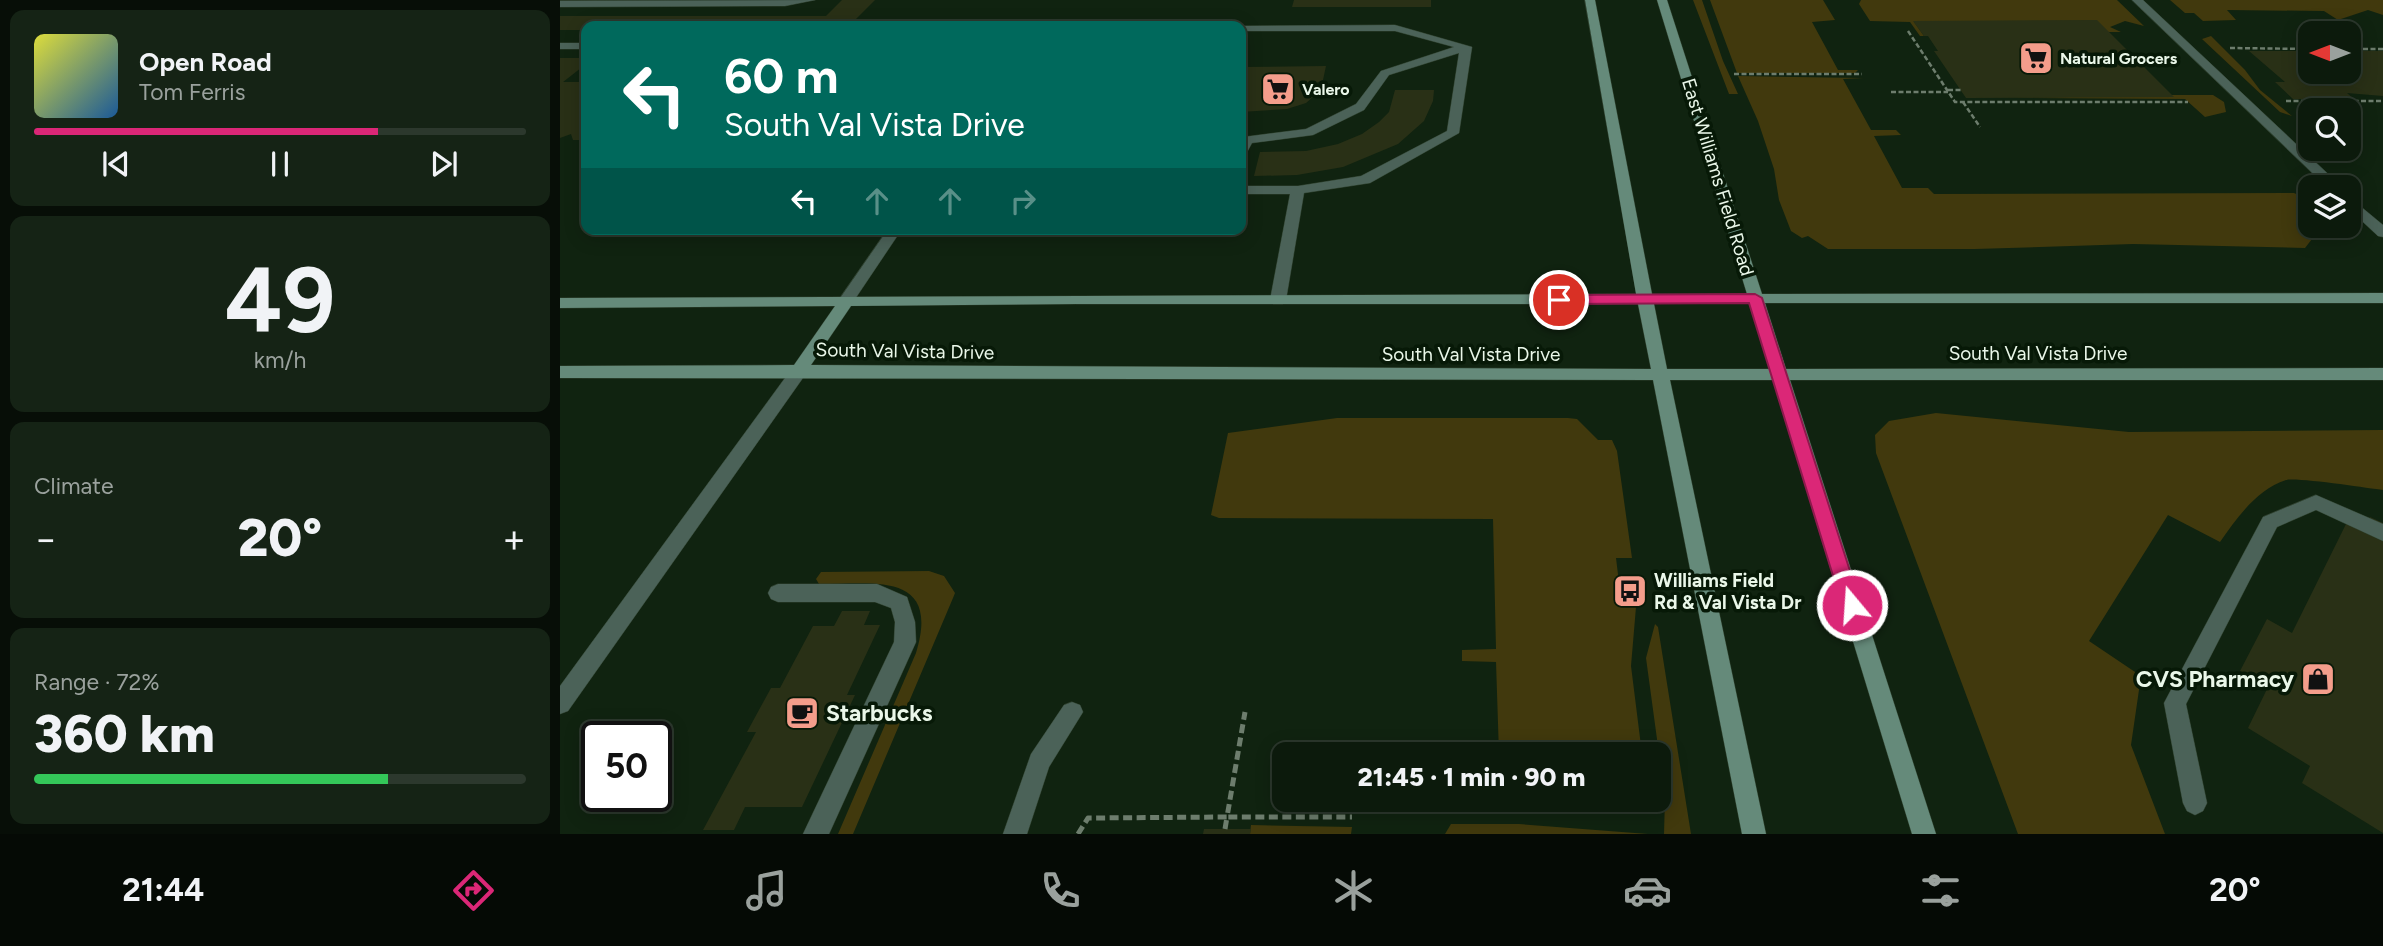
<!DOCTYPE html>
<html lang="en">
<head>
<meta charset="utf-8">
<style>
  body { margin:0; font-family:Figtree,sans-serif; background:#152315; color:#f1f3f6; height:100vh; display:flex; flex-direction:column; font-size:26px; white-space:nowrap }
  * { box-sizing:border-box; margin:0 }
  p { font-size:23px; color:#9aa19d }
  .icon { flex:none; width:38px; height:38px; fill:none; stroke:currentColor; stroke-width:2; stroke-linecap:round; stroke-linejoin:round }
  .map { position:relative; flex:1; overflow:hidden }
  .details { display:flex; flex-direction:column; gap:10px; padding:10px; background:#070e07; width:560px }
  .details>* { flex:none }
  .hud { position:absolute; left:21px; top:21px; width:665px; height:214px; border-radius:14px; box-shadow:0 4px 18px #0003,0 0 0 2px #2c382d; background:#00695c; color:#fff; overflow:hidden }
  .needle { width:46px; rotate:270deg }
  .controls { position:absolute; left:1738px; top:21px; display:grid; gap:14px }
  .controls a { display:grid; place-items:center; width:63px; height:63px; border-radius:14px; background:#0c1a0c; box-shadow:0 4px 18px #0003,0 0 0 2px #2c382d; font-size:35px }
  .speed { position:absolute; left:21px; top:721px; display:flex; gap:14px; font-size:35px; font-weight:700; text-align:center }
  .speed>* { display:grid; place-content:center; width:91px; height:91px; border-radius:50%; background:#0c1a0c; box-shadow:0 4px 18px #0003,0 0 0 2px #2c382d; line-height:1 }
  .speed .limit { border:4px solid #111; border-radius:10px; background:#fff; color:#111 }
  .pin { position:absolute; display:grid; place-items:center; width:60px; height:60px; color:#fff; margin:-30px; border:4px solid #fff; border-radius:50%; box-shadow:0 2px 7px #0007 }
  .me { position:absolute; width:77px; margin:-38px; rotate:342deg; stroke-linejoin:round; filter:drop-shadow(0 0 5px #0008) }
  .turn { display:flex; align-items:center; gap:24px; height:147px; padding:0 28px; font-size:32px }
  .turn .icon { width:91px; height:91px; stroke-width:2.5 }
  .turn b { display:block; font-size:49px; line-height:60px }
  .lanes { display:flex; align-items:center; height:66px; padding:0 28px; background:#0003; justify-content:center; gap:35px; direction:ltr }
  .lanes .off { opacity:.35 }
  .big { font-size:52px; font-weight:800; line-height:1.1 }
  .details .tile { flex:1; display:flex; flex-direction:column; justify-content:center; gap:10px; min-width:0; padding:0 24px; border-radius:14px; background:#152315 }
  .details .dial { align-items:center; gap:0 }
  .dial b { font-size:91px; line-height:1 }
  .song { display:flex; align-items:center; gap:21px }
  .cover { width:84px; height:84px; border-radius:10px; background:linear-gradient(135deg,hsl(60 70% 55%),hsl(210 70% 35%)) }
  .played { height:7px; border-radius:4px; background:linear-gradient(90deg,#db2777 70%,#2c382d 70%) }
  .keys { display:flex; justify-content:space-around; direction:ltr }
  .heat { display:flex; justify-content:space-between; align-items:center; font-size:38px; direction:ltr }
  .charge { height:10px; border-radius:5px; background:linear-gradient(90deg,#34c759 72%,#2c382d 0) }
  .trip { position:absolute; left:712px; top:742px; width:399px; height:70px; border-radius:14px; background:#0c1a0c; box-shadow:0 4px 18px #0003,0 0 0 2px #2c382d; font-weight:800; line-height:70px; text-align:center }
  .menu { display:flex; height:112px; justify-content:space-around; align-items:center; background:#050a05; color:#9aa19d }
  .menu .icon { width:49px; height:49px }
  .menu .selected { color:#db2777 }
  .menu b { font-size:32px; color:#f1f3f6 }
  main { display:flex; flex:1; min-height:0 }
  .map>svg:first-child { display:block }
</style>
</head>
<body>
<main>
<section class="details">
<div class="tile">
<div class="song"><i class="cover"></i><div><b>Open Road</b><p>Tom Ferris</p></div></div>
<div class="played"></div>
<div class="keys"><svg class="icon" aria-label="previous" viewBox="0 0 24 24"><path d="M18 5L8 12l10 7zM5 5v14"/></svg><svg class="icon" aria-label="pause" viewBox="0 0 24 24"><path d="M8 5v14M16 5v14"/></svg><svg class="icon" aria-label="next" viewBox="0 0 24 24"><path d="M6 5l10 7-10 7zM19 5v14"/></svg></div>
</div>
<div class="tile dial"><b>49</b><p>km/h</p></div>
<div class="tile"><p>Climate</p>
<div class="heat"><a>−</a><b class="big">20°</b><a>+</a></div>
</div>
<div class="tile"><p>Range · 72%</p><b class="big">360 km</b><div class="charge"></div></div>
</section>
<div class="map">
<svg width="1823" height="834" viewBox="0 0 1823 834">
  <rect width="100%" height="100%" fill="#102310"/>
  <g fill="#41390d">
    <path d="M1133 0H1142L1163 61 1178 94H1169Z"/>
    <path d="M1150 0H1263L1275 20 1252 22 1278 70H1298L1295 73H1177Z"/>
    <path d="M1301 0H1557L1584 26 1565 21 1550 27 1561 32H1549L1354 22 1364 36H1360L1350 22 1310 21 1299 4Z"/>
    <path d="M1610 0H1823V15L1808 10 1778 20 1764 11 1667 10 1676 20 1643 21 1634 13H1625Z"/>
    <path d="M1651 36 1685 70 1700 90 1732 116 1720 112 1642 39Z"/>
    <path d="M1178 76 1304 78 1283 79 1311 130H1336L1341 135 1314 136 1342 188H1368L1374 194 1734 193 1750 200V226H1762L1745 248 1573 244 1415 249H1268L1248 236 1242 238 1231 231 1219 200 1214 169 1198 121Z"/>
    <path d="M1613 95H1653L1664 102 1666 112 1645 117 1625 99 1453 98Z"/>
    <path d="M1376 413 1569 432 1823 430V490C1808 488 1736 477 1726 480 1697 489 1677 518 1660 542L1608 515 1529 641 1581 676 1571 745 1605 834H1458L1316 453 1315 435 1329 421Z"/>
    <path d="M777 418H1008L1017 419 1038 440H1052L1057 451 1072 558H1056L1062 607H1076L1071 666 1082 754H939L936 662 902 661V650L936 649 933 519 659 518 651 515 668 433Z"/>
    <path d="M369 571 384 576 395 593 393 598 293 834H278L356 653C381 571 314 584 259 584L256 579 261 572Z"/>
    <path d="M1095 624 1098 627 1131 834H1104L1105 798 1086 658Z"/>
    <path d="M940 800H1086V813L940 806Z"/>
    <path d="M891 824H959L1088 834H885Z"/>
    <path d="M691 825 792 827 791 834H690Z"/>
  </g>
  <g fill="#293016">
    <path d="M282 0H315L289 26H26V30H0V16H266Z"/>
    <path d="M734 0H871V7H732Z"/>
    <path d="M1537 20 1614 97 1406 98 1374 51H1378L1368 36H1364L1353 21Z"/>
    <path d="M1689 51H1750V72H1788V51H1823V96L1787 93 1794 99H1733L1715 82H1725Z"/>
    <path d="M0 58H26V64L3 82H26V140H13L11 134 0 138Z"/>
    <path d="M766 66 763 80 756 83 754 96 746 103 727 109 681 112V67Z"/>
    <path d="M835 90H874L873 101 864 121 838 144 783 167 737 175 694 176 700 152 746 151 778 144 802 134 819 122 829 112Z"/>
    <path d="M1810 517 1823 523V833L1742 783 1750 766 1688 728 1708 687 1680 671 1707 619 1732 633 1787 522 1804 530Z"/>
    <path d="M1075 575 1079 603H1064L1059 576Z"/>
    <path d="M282 611H310L304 625H320L287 695H295L242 807H185L174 830H143L196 732H187L211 688H220L253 626H274Z"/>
    <path d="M644 829H691L690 834H643Z"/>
  </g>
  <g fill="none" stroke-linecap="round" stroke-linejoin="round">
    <g stroke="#2f412e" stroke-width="1">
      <g id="lane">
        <path d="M255 0 225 6 0 7V1Z"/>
        <path d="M1572 0H1583L1782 187H1767Z"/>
        <path d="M835 25 912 47 899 133 810 183 744 193 726 300 723 304H713L710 300 730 194H681V186H738L801 176 887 131 899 53 829 75 804 110 753 135 692 143 686 154 681 155V141L683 137 746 129 796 104 821 71 894 47 835 31H681V26H677Z"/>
        <rect x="0" y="43" width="26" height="6"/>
        <path d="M1788 196 1823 225V237L1818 236 1788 208Z"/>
        <path d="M328 229H342L291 305H281L278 301Z"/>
        <path d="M239 365 247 371 245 375 8 711 0 714V686L233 367Z"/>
        <path d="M1756 495 1823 524V541L1756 510 1717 527 1626 704 1647 803 1643 811 1635 815 1627 811 1623 803 1604 703 1703 517Z"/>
        <path d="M218 584H317L347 597 355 622 356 642 269 834H243L334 642 335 622 331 608 315 602H218L211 599 208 593 211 587Z"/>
        <path d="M512 702 520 705 523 712 489 767 467 834H443L471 754 504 705Z"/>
      </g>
    </g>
    <g stroke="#2f412e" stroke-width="1">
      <path id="secondary" d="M1025 0H1035L1092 294H1187L1097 0H1107L1202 294 1823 293V303H1205L1226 369 1823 368V380H1230L1376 834H1352L1213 380H1110L1206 834H1182L1093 380 0 378V366L234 365 275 306 0 308V298L1076 294ZM1190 303 1210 369H1107L1094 304ZM516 304H1078L1091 369 251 365 291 306Z"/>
    </g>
    <g stroke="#6d7d6d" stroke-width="2.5" stroke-dasharray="5 2.5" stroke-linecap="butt">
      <path d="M1348 31 1395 102H1628"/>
      <path d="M1670 48 1750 49"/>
      <path d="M1788 49H1823"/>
      <path d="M1174 74H1302"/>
      <path d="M1388 90H1401"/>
      <path d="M1331 92H1388"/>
      <path d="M1726 101H1823"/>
      <path d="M1403 102 1420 127"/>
    </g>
    <g stroke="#6d7d6d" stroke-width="5" stroke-dasharray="9 4.5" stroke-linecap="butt">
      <path d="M665 829 667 817H792"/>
      <path d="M518 834 528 818 667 817 685 712"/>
    </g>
    <use href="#lane" fill="#4b6258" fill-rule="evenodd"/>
    <use href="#secondary" fill="#658a7a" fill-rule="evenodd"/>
  </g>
  <path fill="#db2777" stroke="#8e194d" stroke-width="2" d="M1195 294 1202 298 1301 605 1298 610 1292 613 1285 610 1282 605 1189 303 999 304 992 300 999 295Z"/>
  <defs>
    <g id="supermarket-square" transform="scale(1.75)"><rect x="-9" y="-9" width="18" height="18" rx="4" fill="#f49d8b" stroke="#071907"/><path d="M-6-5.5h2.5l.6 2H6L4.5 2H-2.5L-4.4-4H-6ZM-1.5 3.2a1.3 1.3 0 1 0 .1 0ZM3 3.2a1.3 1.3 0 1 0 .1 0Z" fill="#111"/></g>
    <g id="bus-square" transform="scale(1.75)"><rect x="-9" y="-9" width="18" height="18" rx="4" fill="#f49d8b" stroke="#071907"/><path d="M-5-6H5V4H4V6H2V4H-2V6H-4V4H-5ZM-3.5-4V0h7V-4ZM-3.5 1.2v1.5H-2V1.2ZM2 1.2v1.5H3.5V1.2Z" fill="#111"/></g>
    <g id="shop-square" transform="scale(1.75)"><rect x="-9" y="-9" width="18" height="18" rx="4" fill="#f49d8b" stroke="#071907"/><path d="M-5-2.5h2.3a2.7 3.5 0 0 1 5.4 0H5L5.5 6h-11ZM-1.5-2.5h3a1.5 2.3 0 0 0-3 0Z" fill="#111"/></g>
    <g id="cafe-square" transform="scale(1.75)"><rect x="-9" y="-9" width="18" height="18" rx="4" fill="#f49d8b" stroke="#071907"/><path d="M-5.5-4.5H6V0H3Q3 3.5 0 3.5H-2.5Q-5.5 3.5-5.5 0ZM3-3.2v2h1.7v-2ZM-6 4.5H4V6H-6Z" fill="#111"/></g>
  </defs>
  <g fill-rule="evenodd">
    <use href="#supermarket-square" x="1476" y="58"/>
    <use href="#supermarket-square" x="718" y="89"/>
    <use href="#bus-square" x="1070" y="591"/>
    <use href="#shop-square" x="1758" y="679"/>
    <use href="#cafe-square" x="242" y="713"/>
  </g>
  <g text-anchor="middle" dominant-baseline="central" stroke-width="7" stroke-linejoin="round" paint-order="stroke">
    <g font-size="16" font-weight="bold" fill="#eaf7e9" stroke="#071907" text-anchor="start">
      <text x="1500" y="58">Natural Grocers</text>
      <text x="742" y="89">Valero</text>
    </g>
    <g font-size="19" fill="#eaf7e9" stroke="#071907">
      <text transform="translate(1158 177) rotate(73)">East Williams Field Road</text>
      <text transform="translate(345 351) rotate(1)">South Val Vista Drive</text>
      <text x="1478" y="353">South Val Vista Drive</text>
      <text x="911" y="354">South Val Vista Drive</text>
    </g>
    <g font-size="19" font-weight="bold" fill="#eaf7e9" stroke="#071907" text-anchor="start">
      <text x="1094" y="580">Williams Field<tspan x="1094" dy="22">Rd &amp; Val Vista Dr</tspan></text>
    </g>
    <g font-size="23" font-weight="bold" fill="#eaf7e9" stroke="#071907" text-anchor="end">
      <text x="1734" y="679">CVS Pharmacy</text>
      <text x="266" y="713" text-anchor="start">Starbucks</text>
    </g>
  </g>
</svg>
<div class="controls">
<a><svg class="needle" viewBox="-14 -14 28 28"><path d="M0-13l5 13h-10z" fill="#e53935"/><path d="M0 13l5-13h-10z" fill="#9aa19d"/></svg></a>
<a><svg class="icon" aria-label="search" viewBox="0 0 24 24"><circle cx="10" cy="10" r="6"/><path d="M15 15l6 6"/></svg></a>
<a><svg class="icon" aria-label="layers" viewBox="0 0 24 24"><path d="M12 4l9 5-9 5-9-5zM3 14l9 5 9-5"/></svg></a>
</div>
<div class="speed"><div class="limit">50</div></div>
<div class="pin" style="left:999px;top:300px;background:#d93025"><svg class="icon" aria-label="arrive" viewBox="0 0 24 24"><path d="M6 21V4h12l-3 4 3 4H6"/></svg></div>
<svg class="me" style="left:1292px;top:605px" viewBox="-20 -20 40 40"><circle r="17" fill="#db2777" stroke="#fff" stroke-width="3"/><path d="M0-11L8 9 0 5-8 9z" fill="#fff"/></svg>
<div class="trip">21:45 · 1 min · 90 m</div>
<div class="hud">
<div class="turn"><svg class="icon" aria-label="left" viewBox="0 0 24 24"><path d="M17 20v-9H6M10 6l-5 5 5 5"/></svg><div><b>60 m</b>South Val Vista Drive</div></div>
<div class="lanes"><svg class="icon" aria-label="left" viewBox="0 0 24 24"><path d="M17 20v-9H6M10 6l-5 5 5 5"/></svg><svg class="icon off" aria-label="ahead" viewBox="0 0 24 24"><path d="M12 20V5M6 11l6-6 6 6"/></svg><svg class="icon off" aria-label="ahead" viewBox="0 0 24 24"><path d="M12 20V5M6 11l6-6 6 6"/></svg><svg class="icon off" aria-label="right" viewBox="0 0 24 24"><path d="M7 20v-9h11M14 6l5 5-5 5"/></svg></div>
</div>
</div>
</main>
<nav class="menu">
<b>21:44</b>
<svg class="icon selected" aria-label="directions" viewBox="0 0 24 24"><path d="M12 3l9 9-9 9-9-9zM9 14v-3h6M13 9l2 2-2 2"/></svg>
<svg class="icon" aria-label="music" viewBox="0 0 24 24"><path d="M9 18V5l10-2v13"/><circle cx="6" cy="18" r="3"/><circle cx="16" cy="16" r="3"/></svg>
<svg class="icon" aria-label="phone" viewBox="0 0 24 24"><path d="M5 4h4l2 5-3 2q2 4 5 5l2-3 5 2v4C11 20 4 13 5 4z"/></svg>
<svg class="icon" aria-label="climate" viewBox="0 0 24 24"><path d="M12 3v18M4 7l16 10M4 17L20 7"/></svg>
<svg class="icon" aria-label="car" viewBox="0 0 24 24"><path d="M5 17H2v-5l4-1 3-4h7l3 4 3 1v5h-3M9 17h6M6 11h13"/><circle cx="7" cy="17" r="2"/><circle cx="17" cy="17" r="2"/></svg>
<svg class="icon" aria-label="filters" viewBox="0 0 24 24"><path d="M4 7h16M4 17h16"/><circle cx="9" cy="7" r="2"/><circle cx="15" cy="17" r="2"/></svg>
<b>20°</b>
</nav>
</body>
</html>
